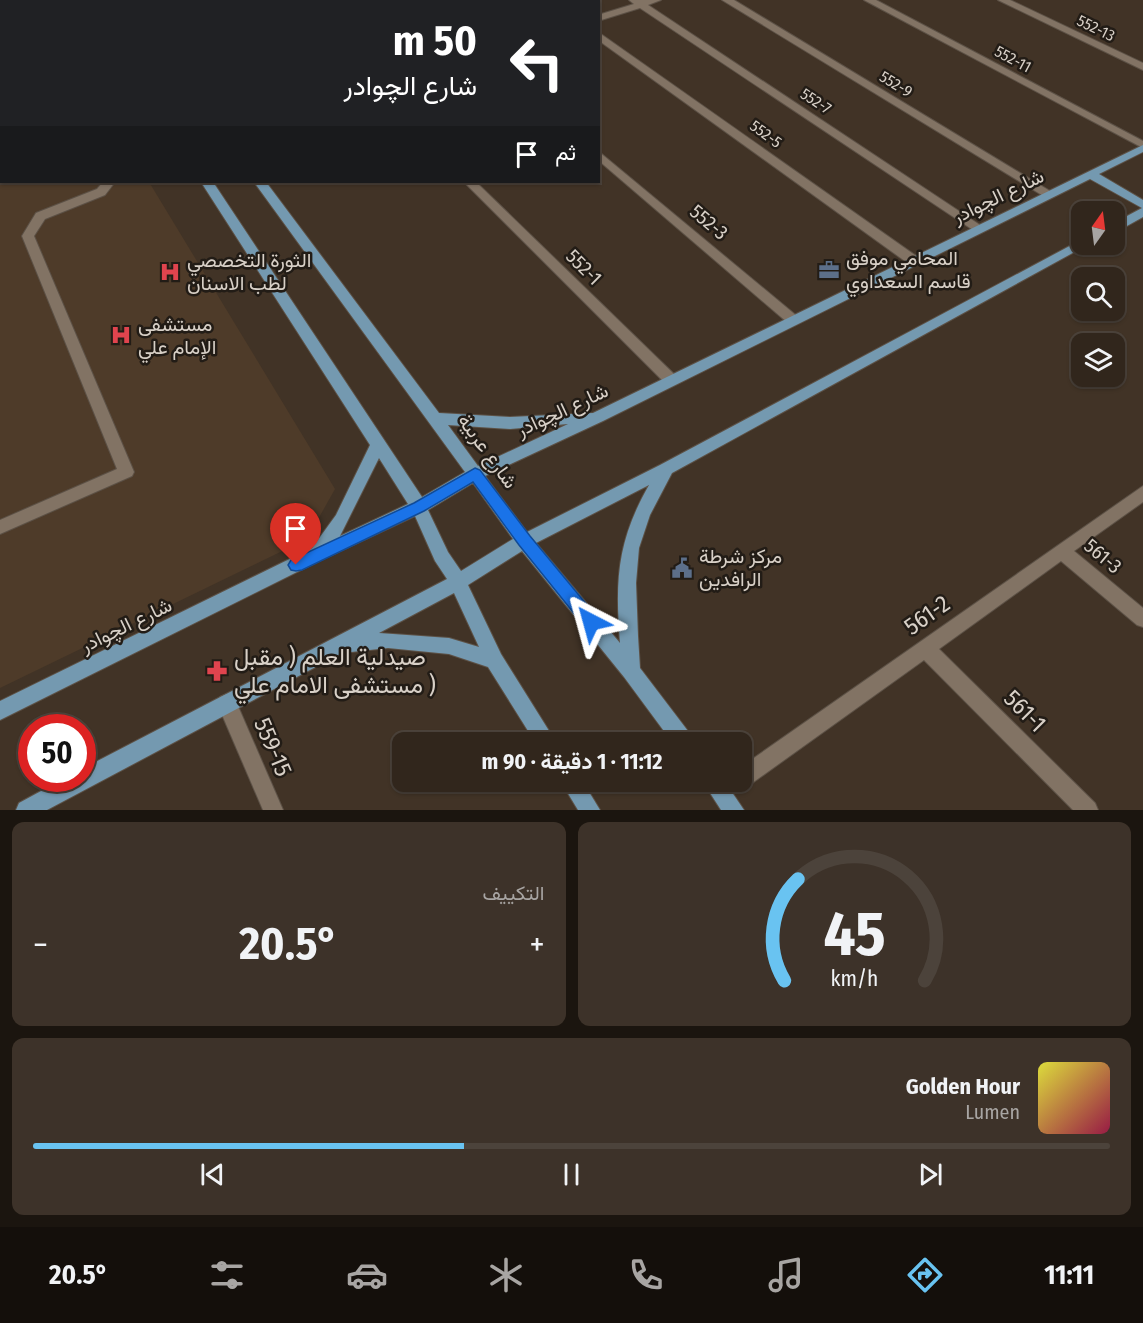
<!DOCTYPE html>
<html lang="ar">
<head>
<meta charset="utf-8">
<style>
  body { margin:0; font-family:"Fira Sans Condensed",Vazirmatn,sans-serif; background:#3d3229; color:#f1f3f6; direction:rtl; height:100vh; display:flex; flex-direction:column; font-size:22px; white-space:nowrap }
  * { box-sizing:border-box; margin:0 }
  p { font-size:20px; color:#a8a5a3 }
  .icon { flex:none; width:33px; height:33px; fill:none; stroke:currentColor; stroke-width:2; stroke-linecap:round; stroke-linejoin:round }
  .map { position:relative; height:810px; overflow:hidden; direction:ltr }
  .details { display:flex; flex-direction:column; gap:12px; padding:12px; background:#1b150f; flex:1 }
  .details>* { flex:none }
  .banner { position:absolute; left:0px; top:0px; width:600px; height:183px; box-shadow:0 2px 4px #0004,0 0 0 2px #4c433b; direction:rtl; background:#202124; color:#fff; overflow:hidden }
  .needle { width:39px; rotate:14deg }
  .tools { position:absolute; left:1071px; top:201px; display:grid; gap:12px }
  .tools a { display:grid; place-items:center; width:54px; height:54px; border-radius:12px; background:#31261c; box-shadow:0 2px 4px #0004,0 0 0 2px #4c433b; font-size:30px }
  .speed { position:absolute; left:18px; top:714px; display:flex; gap:12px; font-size:30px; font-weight:700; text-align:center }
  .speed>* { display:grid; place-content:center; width:78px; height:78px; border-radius:50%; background:#31261c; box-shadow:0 2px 4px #0004,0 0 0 2px #4c433b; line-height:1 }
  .speed .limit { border:9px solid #d22; background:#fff; color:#111 }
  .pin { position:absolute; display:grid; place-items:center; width:51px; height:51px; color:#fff; margin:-62px -26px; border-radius:50% 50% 50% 0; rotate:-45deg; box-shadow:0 0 6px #0007 }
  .pin .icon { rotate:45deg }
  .me { position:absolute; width:66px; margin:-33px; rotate:321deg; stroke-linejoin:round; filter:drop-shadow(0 0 4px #0008) }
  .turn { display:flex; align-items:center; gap:21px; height:126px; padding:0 24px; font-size:27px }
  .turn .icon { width:78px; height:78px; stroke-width:2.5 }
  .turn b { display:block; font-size:42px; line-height:51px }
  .then { display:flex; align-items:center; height:57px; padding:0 24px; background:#0003; gap:12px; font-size:22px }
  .big { font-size:45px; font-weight:700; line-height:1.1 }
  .details .tile { flex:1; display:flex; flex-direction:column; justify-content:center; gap:9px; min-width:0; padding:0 21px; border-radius:12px; background:#3d3229 }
  .details .dial { align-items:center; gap:0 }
  .dial svg { height:156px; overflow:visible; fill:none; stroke:#4c433b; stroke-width:7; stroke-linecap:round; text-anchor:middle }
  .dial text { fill:#f1f3f6; stroke:none }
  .song { display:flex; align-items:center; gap:18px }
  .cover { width:72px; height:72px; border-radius:9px; background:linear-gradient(135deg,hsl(60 70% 55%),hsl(340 70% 35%)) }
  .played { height:6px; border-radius:3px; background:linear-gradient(90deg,#69c3f1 40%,#4c433b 40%) }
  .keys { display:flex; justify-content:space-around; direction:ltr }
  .heat { display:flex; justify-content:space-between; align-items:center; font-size:33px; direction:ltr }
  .details .tiles { flex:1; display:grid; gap:12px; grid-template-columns:1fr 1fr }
  .tile:last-child { grid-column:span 2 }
  .trip { position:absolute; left:392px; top:732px; width:360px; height:60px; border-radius:12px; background:#31261c; box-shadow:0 2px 4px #0004,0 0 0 2px #4c433b; font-weight:700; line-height:60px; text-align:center; direction:rtl }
  .tabs { display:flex; height:96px; justify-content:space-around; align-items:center; background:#140f0b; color:#a8a5a3 }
  .tabs .icon { width:42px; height:42px }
  .tabs .on { color:#69c3f1 }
  .tabs b { font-size:27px; color:#f1f3f6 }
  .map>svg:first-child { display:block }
</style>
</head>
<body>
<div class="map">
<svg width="1143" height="810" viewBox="0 0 1143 810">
  <rect width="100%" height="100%" fill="#413326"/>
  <path fill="#4e3b29" d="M0 46 2 182H149L335 489 307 539 0 688Z"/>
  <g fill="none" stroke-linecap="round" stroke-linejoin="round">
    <g stroke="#5c5146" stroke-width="2">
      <g id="minor">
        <path d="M412 0H422L423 2H413Z"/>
        <path d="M505 0H515L516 2H506Z"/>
        <path d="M629 0H661L648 5 986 229 980 233 976 232 640 8 598 21V15L634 4Z"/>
        <path d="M722 0H734L1055 194 1053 197H1045Z"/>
        <path d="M864 0H876L1143 141V148Z"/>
        <path d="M998 0H1010L1143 63V70Z"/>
        <path d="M598 32 919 258 920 261 919 264H909L598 40Z"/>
        <rect x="0" y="34" width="2" height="6"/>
        <path d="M598 151 798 317 800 320 798 323H788L598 160Z"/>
        <path d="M103 182H115L105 195 45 219 34 236 134 472 132 476 0 534V520L117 469 22 236 36 213 97 189Z"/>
        <path d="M464 182H476L676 376 678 380 676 384H666Z"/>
        <path d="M1143 486V502L1074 551 1143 608V627L1137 625 1061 561 939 649 1095 803 1098 810H1073L924 660 748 786 741 789 734 786 732 782H741V767Z"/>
        <path d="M227 694 234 697 283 810H263L217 703 220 697Z"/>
      </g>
    </g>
    <g stroke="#5c5146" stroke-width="2">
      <g id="major">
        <path d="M82 0H92V2H83Z"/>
        <path d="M121 0H131V2H122Z"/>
        <path d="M1143 145V152L1099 174 1143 200V217L1118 231 1114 232V223L1142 208 1090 179 603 421 485 476 527 532 660 465 1079 241 1082 240V244H1089L672 473 650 515 639 548 636 583 638 636 640 668 691 735 694 742H672L624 677 522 551 468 585 501 654 556 742H535L488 667 449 654 388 648 342 653 47 810H16L19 803 65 778H82V769L447 579 435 561 415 516 321 560 0 720V701L312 548 336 515 370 445 201 182H213L422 497 465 472 254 182H266L439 413 510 417 593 413ZM568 424 478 466 448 425 510 429ZM379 458 408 504 340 536ZM473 483 513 539 461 571 448 552 428 510ZM649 485C617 541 615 580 620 643L536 543ZM454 593 479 647 449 638 379 633Z"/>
        <path d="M561 782H583L600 810H578Z"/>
        <path d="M703 782H725L744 810H721Z"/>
      </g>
    </g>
    <use href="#minor" fill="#827364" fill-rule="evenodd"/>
    <use href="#major" fill="#7499b0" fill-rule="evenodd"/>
  </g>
  <path fill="#1a73e8" stroke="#114b97" stroke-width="1.5" d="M475 468 480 470 530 536 597 617 599 622 597 627 591 629 585 627 519 545 473 482 424 511 302 570 296 571 291 570 288 565 291 560 414 503Z"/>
  <defs>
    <g id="office-bare" transform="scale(1.62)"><path d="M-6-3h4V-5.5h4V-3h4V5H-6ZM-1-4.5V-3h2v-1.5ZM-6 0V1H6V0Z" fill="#5c6f8a" stroke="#221c16" stroke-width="2.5" paint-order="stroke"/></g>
    <g id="hospital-bare" transform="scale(1.62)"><path d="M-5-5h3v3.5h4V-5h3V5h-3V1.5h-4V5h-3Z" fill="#e0444e" stroke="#221c16" stroke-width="2.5" paint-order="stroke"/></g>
    <g id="civic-bare" transform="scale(1.62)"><path d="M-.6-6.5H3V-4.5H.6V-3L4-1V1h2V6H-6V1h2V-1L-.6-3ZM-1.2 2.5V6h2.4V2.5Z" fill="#5c6f8a" stroke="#221c16" stroke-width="2.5" paint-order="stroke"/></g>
    <g id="pharmacy-bare" transform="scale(1.62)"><path d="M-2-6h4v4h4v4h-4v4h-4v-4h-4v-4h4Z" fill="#e0444e" stroke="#221c16" stroke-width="2.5" paint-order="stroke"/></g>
  </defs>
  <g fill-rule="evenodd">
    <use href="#office-bare" x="829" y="270"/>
    <use href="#hospital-bare" x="170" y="272"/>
    <use href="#hospital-bare" x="121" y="335"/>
    <use href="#civic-bare" x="682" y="568"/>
    <use href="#pharmacy-bare" x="217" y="671"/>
  </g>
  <g text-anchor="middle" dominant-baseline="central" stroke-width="5" stroke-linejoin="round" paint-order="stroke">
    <g font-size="16" fill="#d8d0c7" stroke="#221c16">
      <text transform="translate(1096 28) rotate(26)">552-13</text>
      <text transform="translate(1013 59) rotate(28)">552-11</text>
      <text transform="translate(896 84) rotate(31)">552-9</text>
      <text transform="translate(816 101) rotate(33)">552-7</text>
      <text transform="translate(766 134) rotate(36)">552-5</text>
    </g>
    <g font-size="20" fill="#d8d0c7" stroke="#221c16">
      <text transform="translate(998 196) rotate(-26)">شارع الچوادر</text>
      <text transform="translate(709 222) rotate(40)">552-3</text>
      <text transform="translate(584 267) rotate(45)">552-1</text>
      <text transform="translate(562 410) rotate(-25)">شارع الچوادر</text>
      <text transform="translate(488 451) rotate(54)">شارع عربية</text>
      <text transform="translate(1103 556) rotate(40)">561-3</text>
      <text transform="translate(126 625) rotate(-26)">شارع الچوادر</text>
    </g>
    <g font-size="20" fill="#d8d0c7" stroke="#221c16" text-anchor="start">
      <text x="846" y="258">المحامي موفق<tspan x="846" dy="23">قاسم السعداوي</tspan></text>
      <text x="187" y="260">الثورة التخصصي<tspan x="187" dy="23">لطب الاسنان</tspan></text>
      <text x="138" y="324">مستشفى<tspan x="138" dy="23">الإمام علي</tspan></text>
      <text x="699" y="556">مركز شرطة<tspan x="699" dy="23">الرافدين</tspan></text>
    </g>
    <g font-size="24" fill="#d8d0c7" stroke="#221c16">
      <text transform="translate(927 615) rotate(-35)">561-2</text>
      <text transform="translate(1025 711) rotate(45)">561-1</text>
      <text transform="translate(273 747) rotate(67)">559-15</text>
    </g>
    <g font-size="24" fill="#d8d0c7" stroke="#221c16" text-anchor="start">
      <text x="234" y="657">صيدلية العلم ( مقبل<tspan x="234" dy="28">مستشفى الامام علي )</tspan></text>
    </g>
  </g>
</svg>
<div class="tools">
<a><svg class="needle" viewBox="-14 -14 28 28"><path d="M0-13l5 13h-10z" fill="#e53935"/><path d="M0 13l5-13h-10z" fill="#a8a5a3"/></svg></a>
<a><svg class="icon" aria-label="search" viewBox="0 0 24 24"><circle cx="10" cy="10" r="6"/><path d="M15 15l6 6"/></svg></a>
<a><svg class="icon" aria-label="layers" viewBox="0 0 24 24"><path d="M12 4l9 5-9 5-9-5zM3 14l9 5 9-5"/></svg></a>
</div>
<div class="speed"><div class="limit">50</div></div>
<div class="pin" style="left:296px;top:565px;background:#d93025"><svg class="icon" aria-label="arrive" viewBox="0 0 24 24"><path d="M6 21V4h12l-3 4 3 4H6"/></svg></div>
<svg class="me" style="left:591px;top:622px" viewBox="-20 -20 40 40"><path d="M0-17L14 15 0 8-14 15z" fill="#1a73e8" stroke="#fff" stroke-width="4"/></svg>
<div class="trip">11:12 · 1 دقيقة · 90 m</div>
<div class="banner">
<div class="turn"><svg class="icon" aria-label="left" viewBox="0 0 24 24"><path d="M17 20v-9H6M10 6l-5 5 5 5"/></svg><div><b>50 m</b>شارع الچوادر</div></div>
<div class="then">ثم<svg class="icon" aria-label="arrive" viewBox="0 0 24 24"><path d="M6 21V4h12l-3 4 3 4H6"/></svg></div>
</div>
</div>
<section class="details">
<div class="tiles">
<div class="tile dial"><svg viewBox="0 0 100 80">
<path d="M14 69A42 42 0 1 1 86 69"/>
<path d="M14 69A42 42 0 0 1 21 17" stroke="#69c3f1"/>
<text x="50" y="56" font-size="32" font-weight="700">45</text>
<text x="50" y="72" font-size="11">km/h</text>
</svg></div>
<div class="tile"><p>التكييف</p>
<div class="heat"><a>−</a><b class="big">20.5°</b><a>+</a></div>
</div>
<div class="tile">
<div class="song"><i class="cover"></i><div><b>Golden Hour</b><p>Lumen</p></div></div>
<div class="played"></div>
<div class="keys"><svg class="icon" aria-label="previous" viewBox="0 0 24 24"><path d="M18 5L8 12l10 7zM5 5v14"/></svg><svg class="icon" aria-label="pause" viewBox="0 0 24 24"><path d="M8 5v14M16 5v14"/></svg><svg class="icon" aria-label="next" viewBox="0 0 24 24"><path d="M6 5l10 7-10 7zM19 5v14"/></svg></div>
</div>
</div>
</section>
<nav class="tabs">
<b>11:11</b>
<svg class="icon on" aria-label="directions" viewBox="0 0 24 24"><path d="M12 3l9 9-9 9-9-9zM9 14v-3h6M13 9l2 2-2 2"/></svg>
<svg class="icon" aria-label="music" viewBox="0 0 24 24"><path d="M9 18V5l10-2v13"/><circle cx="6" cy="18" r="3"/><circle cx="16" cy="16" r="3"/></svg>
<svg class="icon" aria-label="phone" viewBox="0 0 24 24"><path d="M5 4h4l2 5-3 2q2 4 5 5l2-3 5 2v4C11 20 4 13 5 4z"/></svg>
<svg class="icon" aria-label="climate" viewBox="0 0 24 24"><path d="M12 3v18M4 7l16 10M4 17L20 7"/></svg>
<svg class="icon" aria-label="car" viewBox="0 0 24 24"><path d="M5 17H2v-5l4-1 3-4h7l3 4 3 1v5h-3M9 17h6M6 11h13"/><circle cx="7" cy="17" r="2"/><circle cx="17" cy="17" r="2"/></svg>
<svg class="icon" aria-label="filters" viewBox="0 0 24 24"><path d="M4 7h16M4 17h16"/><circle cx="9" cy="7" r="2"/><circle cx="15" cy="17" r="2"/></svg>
<b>20.5°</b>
</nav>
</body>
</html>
